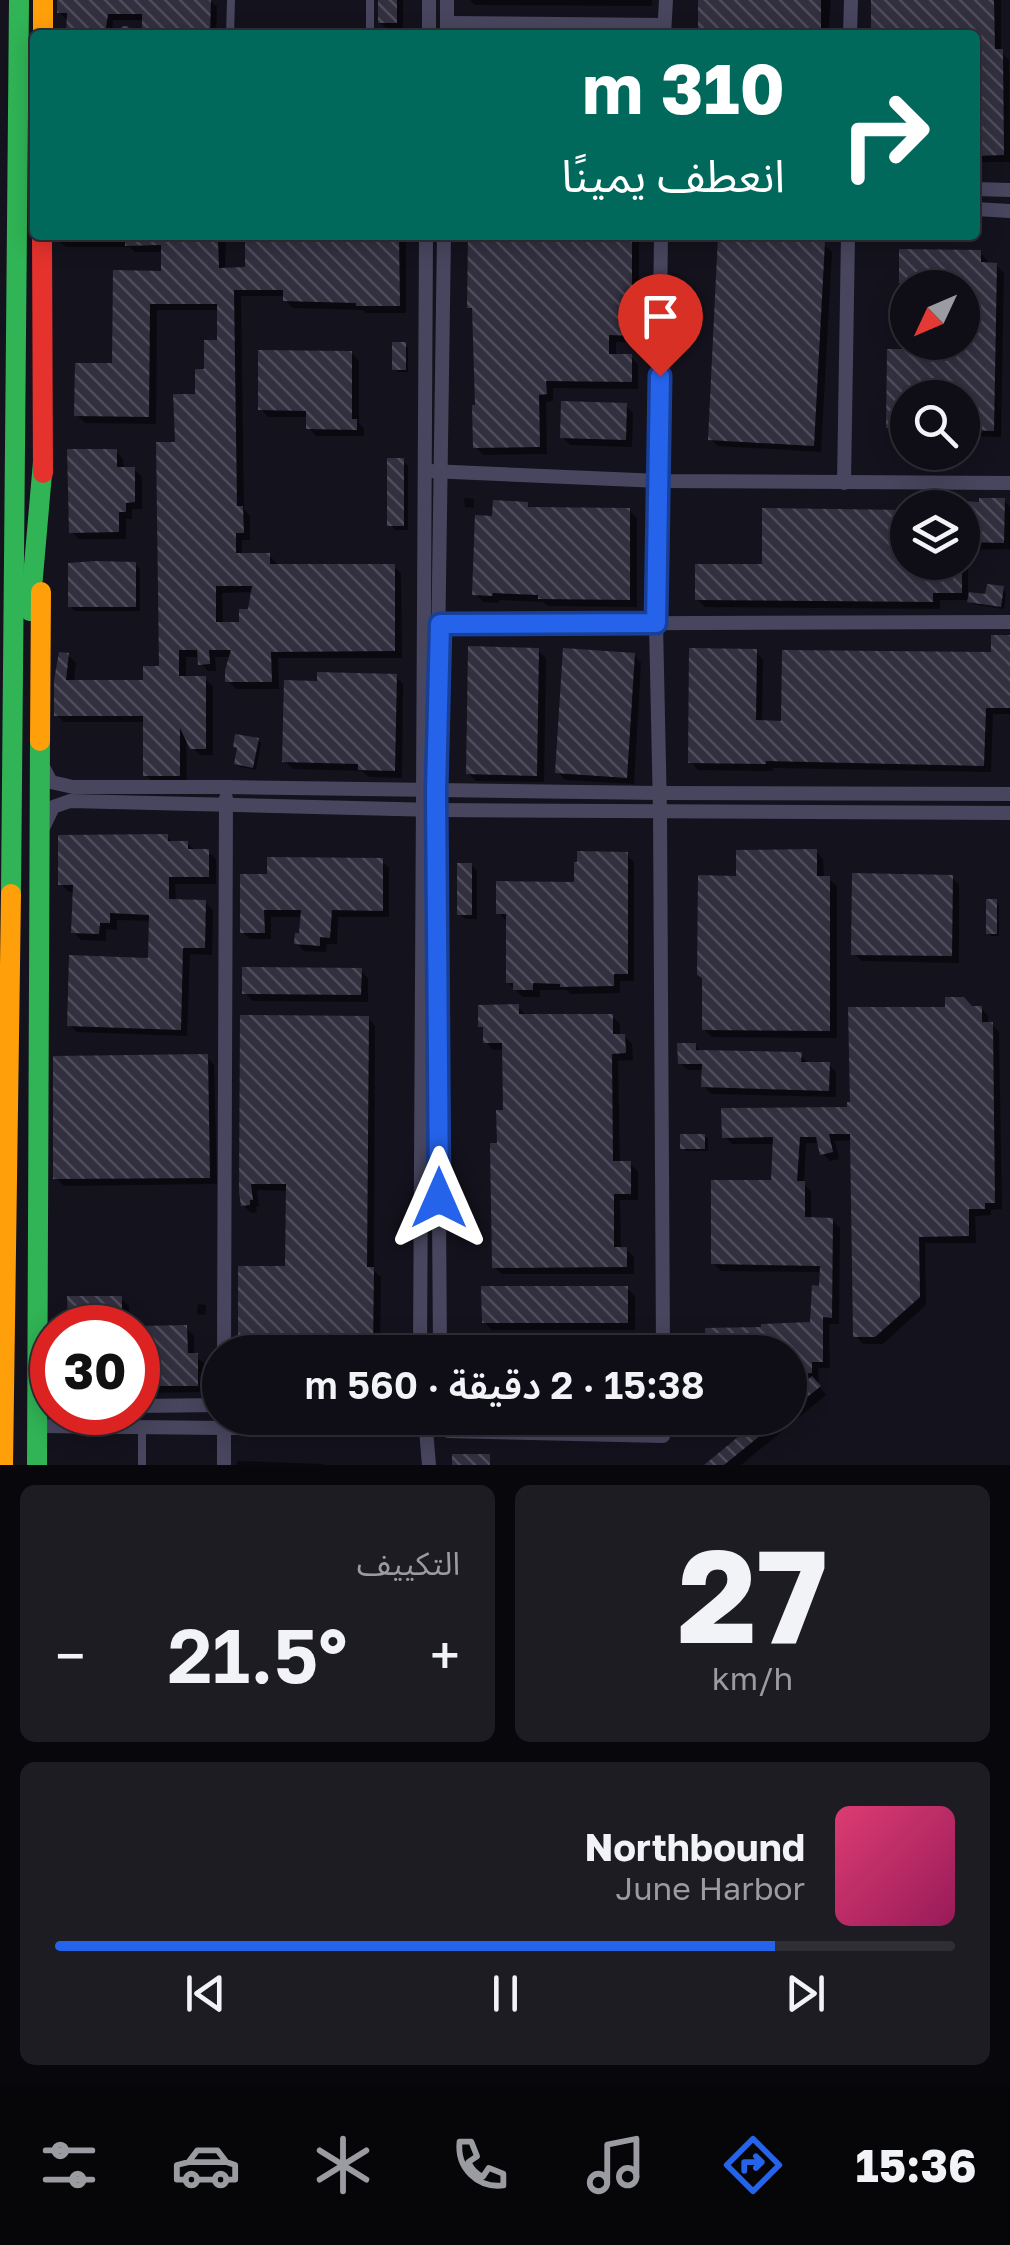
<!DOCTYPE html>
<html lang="ar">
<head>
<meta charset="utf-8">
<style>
  body { margin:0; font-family:"Golos Text","Noto Sans Arabic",sans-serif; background:#1d1c23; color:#f1f3f6; direction:rtl; height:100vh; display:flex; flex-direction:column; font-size:38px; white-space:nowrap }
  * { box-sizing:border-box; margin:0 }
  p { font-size:32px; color:#9b9ca1 }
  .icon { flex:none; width:55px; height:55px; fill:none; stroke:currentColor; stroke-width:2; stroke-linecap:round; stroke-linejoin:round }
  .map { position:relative; height:1465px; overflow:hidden; direction:ltr }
  .panel { display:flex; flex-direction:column; gap:20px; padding:20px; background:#08080c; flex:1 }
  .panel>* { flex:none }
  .hud { position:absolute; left:30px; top:30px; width:950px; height:210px; border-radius:10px; box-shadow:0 5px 25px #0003,0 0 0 2px #2f2e35; direction:rtl; background:#00695c; color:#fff; overflow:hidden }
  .needle { width:65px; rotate:226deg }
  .buttons { position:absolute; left:890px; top:270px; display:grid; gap:20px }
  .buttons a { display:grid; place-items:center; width:90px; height:90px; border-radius:50%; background:#0f0e16; box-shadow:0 5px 25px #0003,0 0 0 2px #2f2e35; font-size:50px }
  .speed { position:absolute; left:30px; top:1305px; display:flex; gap:20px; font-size:50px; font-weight:700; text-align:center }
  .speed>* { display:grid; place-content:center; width:130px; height:130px; border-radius:50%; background:#0f0e16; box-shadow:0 5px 25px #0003,0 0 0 2px #2f2e35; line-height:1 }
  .speed .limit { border:15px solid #d22; background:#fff; color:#111 }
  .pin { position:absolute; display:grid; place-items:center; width:85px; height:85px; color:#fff; margin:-102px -42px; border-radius:50% 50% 50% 0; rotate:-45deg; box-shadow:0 0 10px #0007 }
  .pin .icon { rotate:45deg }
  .me { position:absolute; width:110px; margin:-55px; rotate:0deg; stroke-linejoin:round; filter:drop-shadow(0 0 8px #0008) }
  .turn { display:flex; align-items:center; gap:35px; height:210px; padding:0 30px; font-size:45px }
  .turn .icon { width:130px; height:130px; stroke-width:2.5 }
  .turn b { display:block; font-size:70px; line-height:85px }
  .big { font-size:75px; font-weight:600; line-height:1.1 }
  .panel .tile { flex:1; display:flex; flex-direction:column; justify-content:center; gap:15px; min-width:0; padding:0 35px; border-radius:15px; background:#1d1c23 }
  .panel .dial { align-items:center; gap:0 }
  .dial b { font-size:130px; line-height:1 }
  .song { display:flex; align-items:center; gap:30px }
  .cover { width:120px; height:120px; border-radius:15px; background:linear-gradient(135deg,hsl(340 70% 55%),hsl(330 70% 35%)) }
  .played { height:10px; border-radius:5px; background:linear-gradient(90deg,#2563eb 80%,#2f2e35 80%) }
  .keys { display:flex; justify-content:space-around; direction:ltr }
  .heat { display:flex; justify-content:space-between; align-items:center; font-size:55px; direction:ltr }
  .panel .tiles { flex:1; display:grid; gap:20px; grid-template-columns:1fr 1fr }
  .tile:last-child { grid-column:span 2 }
  .trip { position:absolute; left:202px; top:1335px; width:605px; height:100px; border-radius:50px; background:#0f0e16; box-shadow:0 5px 25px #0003,0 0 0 2px #2f2e35; font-weight:600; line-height:100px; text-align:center; direction:rtl }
  .dock { display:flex; height:160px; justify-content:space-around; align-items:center; background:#060609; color:#9b9ca1 }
  .dock .icon { width:70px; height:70px }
  .dock .active { color:#2563eb }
  .dock b { font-size:45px; color:#f1f3f6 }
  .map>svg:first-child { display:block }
</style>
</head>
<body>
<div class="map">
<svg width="1010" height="1465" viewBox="0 0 1010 1465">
  <defs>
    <pattern id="building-back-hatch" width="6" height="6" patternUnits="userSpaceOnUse" patternTransform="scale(2.5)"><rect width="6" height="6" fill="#322f3f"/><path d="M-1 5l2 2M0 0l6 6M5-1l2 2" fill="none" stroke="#4f4c5c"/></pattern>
  </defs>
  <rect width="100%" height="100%" fill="#14121d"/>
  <g fill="#0007" fill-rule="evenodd">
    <path d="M59 0H210L217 7 216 35H144V20H113L112 35H68L69 19H66L59 12Z"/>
    <path d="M380 0H403V35H387V29L380 22Z"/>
    <path d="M470 0H652V6L475 5Z"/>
    <path d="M699 0H831L828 35H699Z"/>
    <path d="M874 0H1001V52L1009 60 1010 162H975V35H874Z"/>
    <path d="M58 235H226L225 270 248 269 398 235 406 243V313H366L363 310 293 308 285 300V296H241L244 509 250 516V540H242V556L269 555 276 563 277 567 394 566 401 574 402 658H278L279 689H236L228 681 232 657H215L216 671H208L201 663 200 657H186V678L205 679 213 686V755H200L192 747 186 736 187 783H154L146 775V722H64L57 715 68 655 76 663 74 682H146L162 669 178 444 220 342 219 310H157L156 424 85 423 77 415 115 366 164 274 163 252H135L130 247H66L58 240ZM253 592 250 611 242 624H223L222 593Z"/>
    <path d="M470 235 639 236V342H616V357H631L638 365V389L553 388V401L546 402 547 454 483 455 476 447 478 407 475 312 469 306Z"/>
    <path d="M824 245 832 252 821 452 718 446 710 439Z"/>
    <path d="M980 253 988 261 987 265H996L1004 273 1001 437 962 436V398H908V435H897L889 427V352L962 342V288H908L901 282Z"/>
    <path d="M405 345 408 348V372H398L395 369Z"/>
    <path d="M351 353 359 361V423L364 429V436H316L309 428V417H268L261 409Z"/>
    <path d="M626 406 633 413 632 447 570 445 562 437Z"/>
    <path d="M116 451 123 459 124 469H134L142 477V509H132V519H126V539H79L71 532Z"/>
    <path d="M403 461 408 466V530H395L390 524Z"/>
    <path d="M464 498 474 499V508L465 507Z"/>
    <path d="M1004 500 1010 507V549L968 550V594L987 597 1003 589 1006 592 1004 609 973 604 969 600H940V609L705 607 697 599 908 562H962V513H967L981 504Z"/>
    <path d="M527 504 533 510H629L637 518V607L548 606 543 602 499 600V603L483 602 475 594 495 518Z"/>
    <path d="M135 564 140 569V611H75L70 606Z"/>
    <path d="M1010 638V714H993L991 772 773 768V771L698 770 691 762 755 652 763 659 762 723H784L994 654Z"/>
    <path d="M538 650 546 658 544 782 476 781 468 773Z"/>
    <path d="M634 655 641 663 634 784 565 780 558 772Z"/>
    <path d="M396 677 403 684 402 778 369 777 362 771 293 769 285 761 319 683Z"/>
    <path d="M257 740 261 743 256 770 240 767 237 764Z"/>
    <path d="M167 837 174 843H187L196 851 208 852 216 859V884H175L176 901 205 902 213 910 212 955 190 954 187 1036 77 1032 70 1025 150 960 151 921 117 920V930L106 929V941L81 940 74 932 75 892H69L61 884Z"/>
    <path d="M816 851 823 859 824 879H829L837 886V1038L712 1037 704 1029 739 878Z"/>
    <path d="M626 854 634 862V981H620V993L570 994 567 990H540V997H523L508 982 506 921 499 913 576 884Z"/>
    <path d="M382 861 389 868V917H338L337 944H327L326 952 304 951 296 943 301 936 303 917H271V939H250L242 932 269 876Z"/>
    <path d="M471 865 477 871V919H465L460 914Z"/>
    <path d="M952 877 959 885V963L862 961 854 954Z"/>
    <path d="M996 901 999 905V936H991L988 933Z"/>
    <path d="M360 970 368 978V1002L253 1001 245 993Z"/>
    <path d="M518 1007 525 1015 612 1016 620 1024V1036H624L632 1044 633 1060 618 1061 620 1164H630L638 1171V1200H620L621 1249H626L634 1257V1274H502L494 1267 499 1146 505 1113 504 1049 493 1050 486 1042V1031L481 1026Z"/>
    <path d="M972 1008H981L988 1016V1024H992L999 1032 1002 1209 991 1210V1215L975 1216 976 1243H925L926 1305 883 1344H863L856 1336 853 1140 835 1141 839 1159 830 1161 823 1154 820 1143H806L804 1184 811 1191V1220H832L840 1228 839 1324H829L830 1368H818L819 1386 826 1395 741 1465H709L765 1418H790V1397L802 1387 790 1388V1352H708V1331L813 1324 821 1289 822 1272 721 1271 713 1263 773 1183 775 1144H732L724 1136 849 1110Z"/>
    <path d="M368 1018 375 1026 374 1271 381 1277 380 1352H240L241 1268 288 1269V1191L257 1190 259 1207H256L257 1212 251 1213 243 1205 241 1191Z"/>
    <path d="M695 1045 702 1052 800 1054 808 1064 829 1065 836 1072V1097L711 1094 704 1086V1070H688L680 1063Z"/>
    <path d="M207 1057 214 1065 217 1184 64 1186 56 1178Z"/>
    <path d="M704 1136 708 1139V1151H686L682 1148Z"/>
    <path d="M627 1288 635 1296V1330H492L484 1322Z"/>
    <path d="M121 1299 129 1306V1328H70Z"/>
    <path d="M198 1304 206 1305 205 1315 197 1314Z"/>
    <path d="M138 1328H186L194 1336V1356L204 1363 205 1392 138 1393Z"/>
    <path d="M471 1344H572L577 1349 625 1348 629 1352H470Z"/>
    <path d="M514 1418H634V1420L581 1422 516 1420Z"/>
    <path d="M237 1461 323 1464 325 1465H237Z"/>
  </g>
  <g fill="url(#building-back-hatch)" fill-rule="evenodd">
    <path d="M57 0H211L210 35H142V14H108L105 35H66L67 13H57Z"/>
    <rect x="378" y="0" width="19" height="23"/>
    <rect x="698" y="0" width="123" height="35"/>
    <path d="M871 0H994L995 49H1003L1004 155 975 156V35H871Z"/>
    <path d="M125 235H207V240H218L219 268 245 267V235H399L400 306H356V303L283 301V290H234L237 506H243L244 533H236V553H270V564H395V651L271 652 272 682H225V670L231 650H209L210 664 198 665 197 650H179V676H206V749H190L180 728V776H143V716H54V680L59 652 69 653 66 680H143V666H159L156 442H175L173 394H195V369H204V340H217V304H150L149 417 74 416 75 363H112L113 270 161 271V245L125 246ZM216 586H252L248 609H239V622H216Z"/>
    <path d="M468 235H632V336L609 335V354H632V382L546 381 547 394 539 395 540 447 473 448 472 405H475L472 308H467Z"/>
    <path d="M718 236 825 242 814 446 708 440Z"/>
    <path d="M899 249 981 250V262L997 263 994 431 962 430V398H908V429L886 428 887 349H909V342H962V288H910V283H899Z"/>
    <rect x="392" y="342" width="14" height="28"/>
    <path d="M258 350 352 351V419H357V430L306 429V411L258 410Z"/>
    <path d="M561 401 627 403 626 440 560 438Z"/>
    <path d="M67 449H117V467H135V502L126 503V512H119V532L69 533Z"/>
    <rect x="387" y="458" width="17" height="68"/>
    <path d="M979 498H1005L1004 543 965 542V501L979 502Z"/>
    <path d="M493 500 528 502V507L630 508V600L538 599V595L493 593 492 596 472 595 475 515 492 516Z"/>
    <path d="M762 508 908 510V562H962V593H933V602L695 600V564H762Z"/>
    <path d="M94 561 136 562V607H68V563Z"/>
    <path d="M987 584 1004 586 1001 607 967 602 969 592 985 594Z"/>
    <path d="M991 635H1010V708H986L984 766 766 761V764L688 763 689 648 757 649 756 720 781 721 782 650 991 652Z"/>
    <path d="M468 646 539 648 537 776 466 774Z"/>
    <path d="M563 648 635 653 627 778 555 773Z"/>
    <path d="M317 672 397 674 395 771 358 770V764L282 762 284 680 317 681Z"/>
    <path d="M235 734 259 738 253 768 234 764 237 748 233 747Z"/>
    <path d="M168 834V841H188V849H209V877H169V899L206 900 205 948H183L181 1030 67 1026 69 955 148 958 149 915 110 913V923H100L99 934 71 933 73 885H58V835Z"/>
    <path d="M817 849V876H830V1031L702 1030V978L697 975 698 875 736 876V850Z"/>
    <path d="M577 851 628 852V974H614V986L560 987V984L533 983V990H513V983H506V914H496V881L574 882V862H577Z"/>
    <path d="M267 857 383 858V911L332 910 330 938 320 937V946L294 944 295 933H299L301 910H264L265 933H240V874H267Z"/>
    <rect x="457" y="863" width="15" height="52"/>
    <path d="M852 873 953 875 952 956 851 955Z"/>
    <rect x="986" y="899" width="11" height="35"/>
    <path d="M242 967 362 968 361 995 242 994Z"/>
    <path d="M945 997H964L972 1006H982V1022H993L995 1203H985V1209H969V1236L919 1237 920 1297 875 1337H853L850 1134H829L833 1152 820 1155 816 1137H800L797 1181H805V1217L833 1218 832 1318 823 1317V1362H812V1373L790 1374V1352H706L705 1328 761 1327V1324L810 1322 812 1285 819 1286 820 1266 711 1264V1180H771L773 1137 722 1138 721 1108 847 1107V1102H850L848 1007H945Z"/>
    <path d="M519 1004V1014H613V1034H625L626 1053 612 1054 613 1161H631V1194H614V1247H627V1267L492 1268 490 1143H497L496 1110H503L502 1043H483V1027H478V1005Z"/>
    <path d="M240 1015 369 1016 367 1267H374L373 1352H238V1266H285L286 1184H251L253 1200H250V1205L241 1206 239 1192Z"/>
    <path d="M677 1043H696V1050L802 1052 801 1062H830L829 1091 701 1087 702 1064H678Z"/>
    <path d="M208 1054 210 1178 53 1179V1056Z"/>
    <rect x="680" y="1134" width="25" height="15"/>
    <path d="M481 1286H628V1323H482Z"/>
    <path d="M67 1296H122V1328H68Z"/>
    <path d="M187 1325 188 1353H198V1386H138V1326Z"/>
    <path d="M489 1340 573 1342V1352H468V1342H490Z"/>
    <path d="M812 1376 821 1386 790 1411V1394Z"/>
    <path d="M761 1418H782L724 1465H704Z"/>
    <rect x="452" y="1454" width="38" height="11"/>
  </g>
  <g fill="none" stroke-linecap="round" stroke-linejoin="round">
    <g stroke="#47465e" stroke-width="8">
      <path d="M125 35V30"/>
      <path d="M230 35 231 0"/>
      <path d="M370 35V0"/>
      <path d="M142 1465V1427"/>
    </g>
    <g stroke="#47465e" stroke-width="14">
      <path d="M447 23 664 25"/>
      <path d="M429 35V0"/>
      <path d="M447 35V0"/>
      <path d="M664 35 666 0"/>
      <path d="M850 35 851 0"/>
      <path d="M975 189 1010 190"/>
      <path d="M975 209 1010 211"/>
      <path d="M661 235 656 623 660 812 663 1352"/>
      <path d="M430 471 660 481 1010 483"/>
      <path d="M844 483 848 235"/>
      <path d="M439 624 1010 622"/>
      <path d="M42 765 51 782 73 787H226L659 793 1010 794"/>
      <path d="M43 828 53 807 70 801 436 810 1010 813"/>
      <path d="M224 1352 226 798"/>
      <path d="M420 1352 426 235"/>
      <path d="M440 1352 436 791 444 235"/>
      <path d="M138 1406 220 1405"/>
      <path d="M425 1418 429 1465"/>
      <path d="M428 1418 448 1431 663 1436V1418"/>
      <path d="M38 1426 224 1428 393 1425 418 1418"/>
      <path d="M224 1465V1418"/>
    </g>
    <g stroke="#30b455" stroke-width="20">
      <path d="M30 611 43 462"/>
      <path d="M11 894 19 0"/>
      <path d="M37 1465 40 741"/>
    </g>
    <g stroke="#ff9f0a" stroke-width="20">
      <path d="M43 0V35"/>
      <path d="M40 741 41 592"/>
      <path d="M3 1465 11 894"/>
    </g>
    <path stroke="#e5322d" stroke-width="20" d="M42 235 43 473"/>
  </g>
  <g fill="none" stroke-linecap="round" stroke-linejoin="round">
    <g stroke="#184099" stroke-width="25">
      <path id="route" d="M439 1198 436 791 440 624 656 623 660 376"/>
    </g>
    <use href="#route" stroke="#2563eb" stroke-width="18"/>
  </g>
</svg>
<div class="buttons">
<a><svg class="needle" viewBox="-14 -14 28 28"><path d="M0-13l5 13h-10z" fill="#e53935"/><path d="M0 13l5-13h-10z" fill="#9b9ca1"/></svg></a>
<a><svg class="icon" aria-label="search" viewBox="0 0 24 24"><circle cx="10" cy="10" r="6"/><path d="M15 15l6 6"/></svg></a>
<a><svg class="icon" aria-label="layers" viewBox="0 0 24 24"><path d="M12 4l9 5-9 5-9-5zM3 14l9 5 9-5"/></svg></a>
</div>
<div class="speed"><div class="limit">30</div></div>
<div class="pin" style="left:660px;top:376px;background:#d93025"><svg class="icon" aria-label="arrive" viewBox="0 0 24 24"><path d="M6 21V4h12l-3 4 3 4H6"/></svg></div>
<svg class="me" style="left:439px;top:1198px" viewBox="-20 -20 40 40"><path d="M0-17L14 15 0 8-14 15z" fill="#2563eb" stroke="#fff" stroke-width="4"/></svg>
<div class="trip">15:38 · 2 دقيقة · 560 m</div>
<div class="hud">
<div class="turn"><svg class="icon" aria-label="right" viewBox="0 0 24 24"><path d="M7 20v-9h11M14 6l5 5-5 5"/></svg><div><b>310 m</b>انعطف يمينًا</div></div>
</div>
</div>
<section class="panel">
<div class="tiles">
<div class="tile dial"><b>27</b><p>km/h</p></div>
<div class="tile"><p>التكييف</p>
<div class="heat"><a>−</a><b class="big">21.5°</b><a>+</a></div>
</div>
<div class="tile">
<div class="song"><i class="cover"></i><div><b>Northbound</b><p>June Harbor</p></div></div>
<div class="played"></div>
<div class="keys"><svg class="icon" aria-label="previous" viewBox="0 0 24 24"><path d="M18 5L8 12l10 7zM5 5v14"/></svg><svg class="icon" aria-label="pause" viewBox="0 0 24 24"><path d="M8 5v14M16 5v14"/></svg><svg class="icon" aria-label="next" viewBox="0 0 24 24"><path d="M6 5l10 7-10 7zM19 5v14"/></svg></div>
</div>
</div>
</section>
<nav class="dock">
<b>15:36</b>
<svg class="icon active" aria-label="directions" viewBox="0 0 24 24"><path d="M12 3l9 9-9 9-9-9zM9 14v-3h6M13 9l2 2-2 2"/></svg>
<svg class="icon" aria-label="music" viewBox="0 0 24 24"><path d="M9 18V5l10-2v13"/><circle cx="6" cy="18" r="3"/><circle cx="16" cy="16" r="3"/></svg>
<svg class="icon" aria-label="phone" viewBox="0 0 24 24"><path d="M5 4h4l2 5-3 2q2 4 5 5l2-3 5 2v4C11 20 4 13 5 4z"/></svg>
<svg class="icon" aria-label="climate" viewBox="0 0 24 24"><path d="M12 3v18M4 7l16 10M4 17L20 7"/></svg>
<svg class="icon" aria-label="car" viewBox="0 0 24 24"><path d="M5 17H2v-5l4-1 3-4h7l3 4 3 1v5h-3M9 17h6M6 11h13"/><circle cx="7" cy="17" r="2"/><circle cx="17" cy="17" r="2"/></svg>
<svg class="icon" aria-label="filters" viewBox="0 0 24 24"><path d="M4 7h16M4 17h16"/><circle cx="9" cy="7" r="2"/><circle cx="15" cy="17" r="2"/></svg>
</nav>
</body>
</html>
